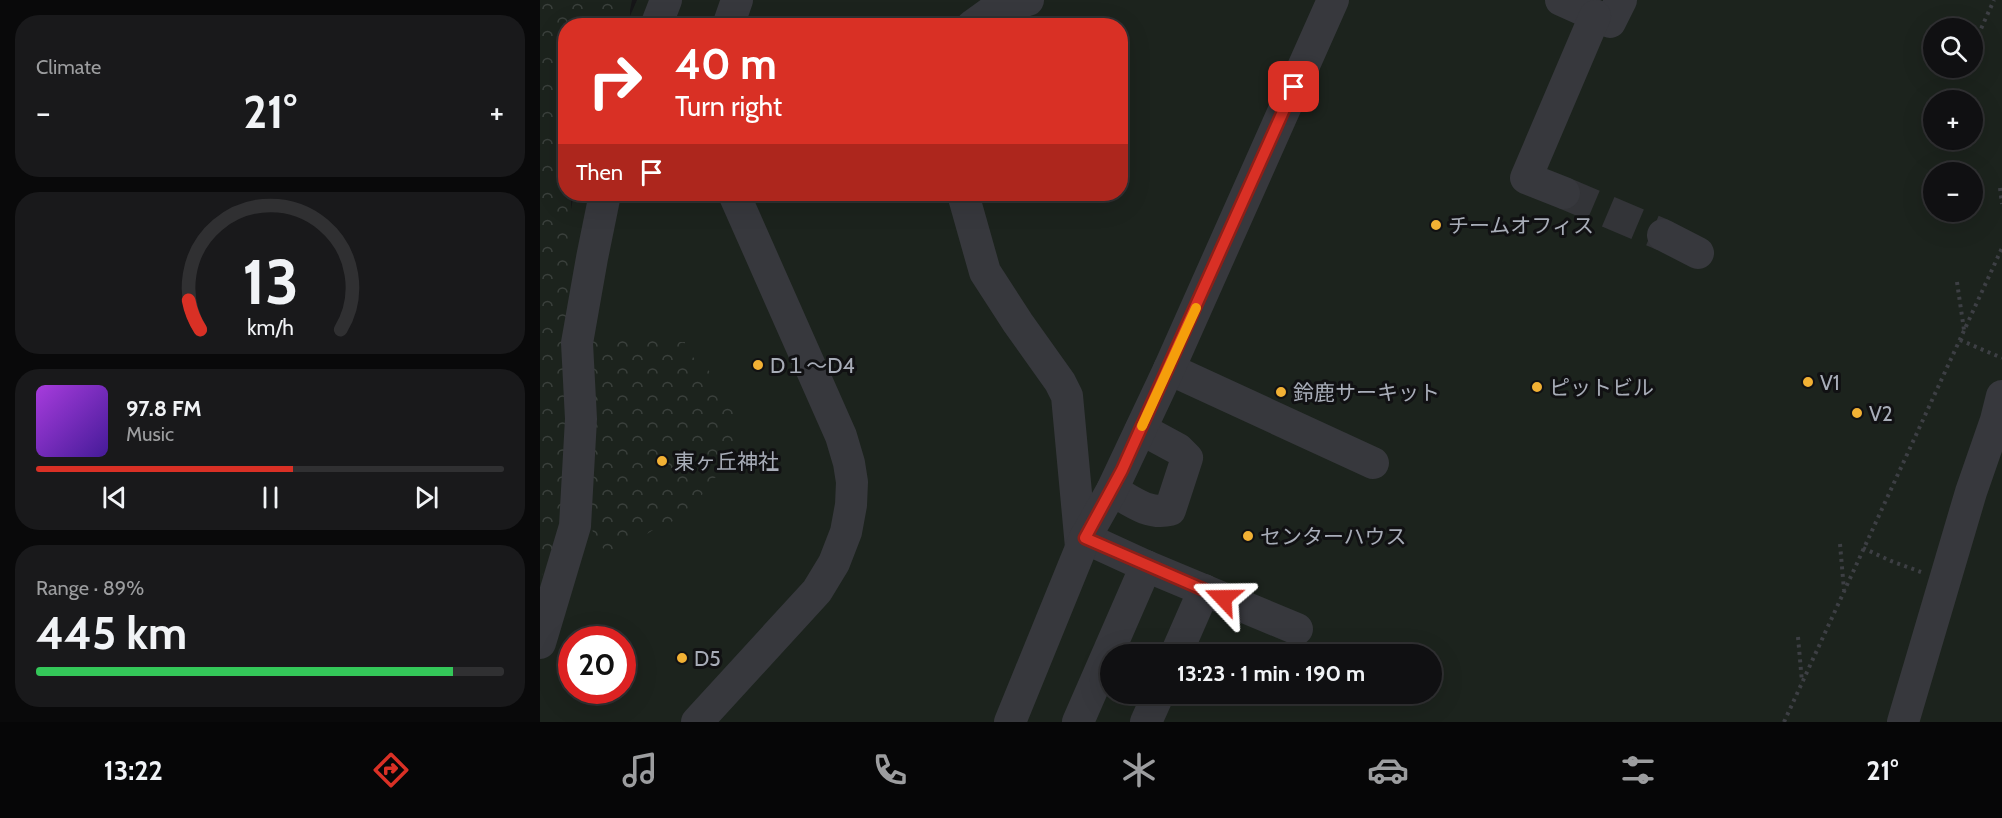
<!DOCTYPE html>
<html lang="en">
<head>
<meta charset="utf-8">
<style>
  body { margin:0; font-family:Cabin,"Noto Sans JP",sans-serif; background:#19191b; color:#f1f3f6; height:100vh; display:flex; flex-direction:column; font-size:22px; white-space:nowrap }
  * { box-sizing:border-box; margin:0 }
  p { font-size:20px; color:#9c9d9f }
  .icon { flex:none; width:33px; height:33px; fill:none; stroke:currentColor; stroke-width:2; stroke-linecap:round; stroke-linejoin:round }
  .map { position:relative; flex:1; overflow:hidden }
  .sheet { display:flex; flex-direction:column; gap:15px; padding:15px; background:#09090a; width:540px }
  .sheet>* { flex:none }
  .hud { position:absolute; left:18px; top:18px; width:570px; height:183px; border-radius:24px; box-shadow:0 6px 24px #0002,0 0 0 2px #303032; background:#d93025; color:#fff; overflow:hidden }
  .fabs { position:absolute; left:1383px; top:18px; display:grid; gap:12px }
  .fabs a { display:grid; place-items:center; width:60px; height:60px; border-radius:50%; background:#101012; box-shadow:0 6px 24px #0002,0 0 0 2px #303032; font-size:30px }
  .speed { position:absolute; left:18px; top:626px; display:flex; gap:12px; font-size:30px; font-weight:700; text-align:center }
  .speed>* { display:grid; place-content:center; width:78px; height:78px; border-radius:50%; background:#101012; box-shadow:0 6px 24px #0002,0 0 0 2px #303032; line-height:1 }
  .speed .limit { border:9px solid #d22; background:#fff; color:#111 }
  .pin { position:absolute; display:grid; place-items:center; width:51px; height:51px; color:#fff; margin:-26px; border-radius:12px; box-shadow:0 3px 9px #0006 }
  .me { position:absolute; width:66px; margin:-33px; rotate:293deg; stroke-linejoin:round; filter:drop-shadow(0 0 4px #0008) }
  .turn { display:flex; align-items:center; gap:21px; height:126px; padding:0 18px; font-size:27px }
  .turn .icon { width:78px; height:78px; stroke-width:2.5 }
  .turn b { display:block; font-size:42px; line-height:51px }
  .then { display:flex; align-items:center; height:57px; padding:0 18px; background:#0003; gap:12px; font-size:22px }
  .big { font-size:45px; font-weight:800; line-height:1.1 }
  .sheet .card { flex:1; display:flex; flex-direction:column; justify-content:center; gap:9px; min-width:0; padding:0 21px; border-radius:24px; background:#19191b }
  .sheet .dial { align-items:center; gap:0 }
  .dial svg { height:156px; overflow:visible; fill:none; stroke:#303032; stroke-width:7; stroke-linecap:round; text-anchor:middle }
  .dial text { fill:#f1f3f6; stroke:none }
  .song { display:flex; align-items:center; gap:18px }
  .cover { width:72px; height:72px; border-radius:9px; background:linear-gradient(135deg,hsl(280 70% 55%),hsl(260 70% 35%)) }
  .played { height:6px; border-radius:3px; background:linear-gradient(90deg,#d93025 55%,#303032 55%) }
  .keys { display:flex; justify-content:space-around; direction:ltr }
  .heat { display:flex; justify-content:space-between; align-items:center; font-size:33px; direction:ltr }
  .charge { height:9px; border-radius:4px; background:linear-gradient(90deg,#34c759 89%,#303032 0) }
  .trip { position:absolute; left:560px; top:644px; width:342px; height:60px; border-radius:30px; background:#101012; box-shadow:0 6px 24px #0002,0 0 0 2px #303032; font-weight:800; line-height:60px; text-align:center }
  .menu { display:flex; height:96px; justify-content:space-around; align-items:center; background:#060607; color:#9c9d9f }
  .menu .icon { width:42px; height:42px }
  .menu .selected { color:#d93025 }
  .menu b { font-size:27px; color:#f1f3f6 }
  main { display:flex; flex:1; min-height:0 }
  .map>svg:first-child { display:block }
</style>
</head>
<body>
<main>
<section class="sheet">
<div class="card"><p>Climate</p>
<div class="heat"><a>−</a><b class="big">21°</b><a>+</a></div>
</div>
<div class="card dial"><svg viewBox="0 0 100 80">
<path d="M14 69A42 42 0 1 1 86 69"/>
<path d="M14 69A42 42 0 0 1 8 54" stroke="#d93025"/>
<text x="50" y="56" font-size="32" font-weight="700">13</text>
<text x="50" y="72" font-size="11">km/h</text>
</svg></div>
<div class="card">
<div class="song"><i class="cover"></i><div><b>97.8 FM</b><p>Music</p></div></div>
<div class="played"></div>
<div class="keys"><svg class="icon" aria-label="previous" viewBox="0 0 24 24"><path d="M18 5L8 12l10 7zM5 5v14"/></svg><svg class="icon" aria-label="pause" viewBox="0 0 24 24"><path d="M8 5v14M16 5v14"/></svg><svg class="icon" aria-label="next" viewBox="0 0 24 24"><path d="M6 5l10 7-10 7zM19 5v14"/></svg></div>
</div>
<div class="card"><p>Range · 89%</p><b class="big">445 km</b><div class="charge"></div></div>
</section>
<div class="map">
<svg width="1462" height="722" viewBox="0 0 1462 722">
  <defs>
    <pattern id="forest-crowns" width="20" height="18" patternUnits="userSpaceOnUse" patternTransform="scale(1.5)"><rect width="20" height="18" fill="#1c231d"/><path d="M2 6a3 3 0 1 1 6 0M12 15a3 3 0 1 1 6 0" fill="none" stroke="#3a403c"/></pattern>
  </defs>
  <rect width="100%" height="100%" fill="#161618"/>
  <path fill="#1c231d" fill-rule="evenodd" d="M97 0H1462V722H0V570L19 268 34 194H580V26L86 25ZM1394 28H1432V68H1394ZM1394 100H1432V140H1394ZM1394 172H1432V212H1394ZM32 639H82V690H32ZM570 654H891V693H570Z"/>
  <g fill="url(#forest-crowns)">
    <path d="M0 0H92L90 10V25L26 26V194H31V246L28 272 32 306 29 508 6 566H5L0 582Z"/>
    <path d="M72 333 126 335 130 342H145L143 351C155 356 162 367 175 375L179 396 189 397 197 421 189 431 198 441 178 476 169 481 161 497 133 521 113 530 83 550 67 552 55 540 47 509 43 346 58 336Z"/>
  </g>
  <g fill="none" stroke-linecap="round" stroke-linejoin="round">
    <path stroke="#333438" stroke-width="32" stroke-dasharray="32 16" stroke-linecap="butt" d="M1024 193 1123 235"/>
    <g stroke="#3d3f44" stroke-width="4" stroke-dasharray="3 4.5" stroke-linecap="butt">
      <path d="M1435 42 1454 0"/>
      <path d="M1460 188 1462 204"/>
      <path d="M1417 282 1424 330"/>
      <path d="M1420 340 1462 358"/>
      <path d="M1300 544 1304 590"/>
      <path d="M1323 548 1351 561 1381 572"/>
      <path d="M1258 637 1262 682"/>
      <path d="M1244 722 1462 248"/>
    </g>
    <g stroke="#37383d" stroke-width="32">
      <path d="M1021 0 1070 22 1081 0"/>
      <path d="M116 26 126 0"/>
      <path d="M188 26 197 0"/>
      <path d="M432 26 454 10 488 0"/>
      <path d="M1024 193 986 178 1055 16"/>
      <path d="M423 194 445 272 478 323 520 382 527 396 541 547"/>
      <path d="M1123 235 1158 253"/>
      <path d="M629 369 833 463"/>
      <path d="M572 490C591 501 608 515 630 510L647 458 638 449 601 429"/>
      <path d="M545 538 606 566 757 629"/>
      <path d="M0 643 35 526 41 419 37 343 52 258 65 194"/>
      <path d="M636 654 664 590"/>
      <path d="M157 722 277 591 294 563 306 532 311 505 312 482 309 463 301 436 194 194"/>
      <path d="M470 722 545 538 572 490 629 369 793 0"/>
      <path d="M538 722 606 566"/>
      <path d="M606 722 619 693"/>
      <path d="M1363 722 1431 492 1456 420 1462 396"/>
    </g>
  </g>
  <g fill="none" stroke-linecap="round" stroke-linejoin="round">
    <g stroke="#8d1f18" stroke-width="15">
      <path id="route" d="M683 598 545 538 582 470 754 87"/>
    </g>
    <use href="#route" stroke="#d93025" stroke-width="10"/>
    <path stroke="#f59e0b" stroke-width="10" d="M602 426 656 308"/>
  </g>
  <g fill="#f2b134" stroke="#111113" stroke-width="2">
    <circle cx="896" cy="225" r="6"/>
    <circle cx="218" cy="365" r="6"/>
    <circle cx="1268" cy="382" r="6"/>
    <circle cx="997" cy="387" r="6"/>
    <circle cx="741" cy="392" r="6"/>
    <circle cx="1317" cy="413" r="6"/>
    <circle cx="122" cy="461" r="6"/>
    <circle cx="708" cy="536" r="6"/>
    <circle cx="142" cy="658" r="6"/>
  </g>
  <g text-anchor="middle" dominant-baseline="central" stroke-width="6" stroke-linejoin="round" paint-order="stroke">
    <g font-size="21" fill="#a8adb8" stroke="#111113" text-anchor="start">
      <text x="908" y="225">チームオフィス</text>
      <text x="230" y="365">D１～D4</text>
      <text x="1280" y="382">V1</text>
      <text x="1009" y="387">ピットビル</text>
      <text x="753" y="392">鈴鹿サーキット</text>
      <text x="1329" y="413">V2</text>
      <text x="134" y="461">東ヶ丘神社</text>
      <text x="720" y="536">センターハウス</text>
      <text x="154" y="658">D5</text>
    </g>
  </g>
</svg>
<div class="fabs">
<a><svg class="icon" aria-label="search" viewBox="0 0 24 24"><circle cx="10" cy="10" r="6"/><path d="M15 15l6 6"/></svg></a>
<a>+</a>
<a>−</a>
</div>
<div class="speed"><div class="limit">20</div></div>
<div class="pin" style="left:754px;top:87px;background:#d93025"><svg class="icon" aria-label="arrive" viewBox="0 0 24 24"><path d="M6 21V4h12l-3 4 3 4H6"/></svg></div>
<svg class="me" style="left:683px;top:598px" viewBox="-20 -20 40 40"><path d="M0-17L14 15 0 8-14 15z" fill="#d93025" stroke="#fff" stroke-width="4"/></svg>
<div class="trip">13:23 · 1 min · 190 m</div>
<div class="hud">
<div class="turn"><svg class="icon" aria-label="right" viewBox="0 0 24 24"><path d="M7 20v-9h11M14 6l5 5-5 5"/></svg><div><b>40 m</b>Turn right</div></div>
<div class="then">Then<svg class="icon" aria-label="arrive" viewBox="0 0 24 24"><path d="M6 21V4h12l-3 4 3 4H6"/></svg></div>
</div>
</div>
</main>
<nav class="menu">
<b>13:22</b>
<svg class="icon selected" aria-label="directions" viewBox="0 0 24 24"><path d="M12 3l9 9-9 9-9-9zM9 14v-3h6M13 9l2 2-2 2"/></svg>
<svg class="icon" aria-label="music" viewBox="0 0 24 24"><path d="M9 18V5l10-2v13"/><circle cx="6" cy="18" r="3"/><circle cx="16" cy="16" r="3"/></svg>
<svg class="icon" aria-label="phone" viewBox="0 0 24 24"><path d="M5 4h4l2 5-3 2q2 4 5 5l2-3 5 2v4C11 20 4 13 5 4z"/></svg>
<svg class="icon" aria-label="climate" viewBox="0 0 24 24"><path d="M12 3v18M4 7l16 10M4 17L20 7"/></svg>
<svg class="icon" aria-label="car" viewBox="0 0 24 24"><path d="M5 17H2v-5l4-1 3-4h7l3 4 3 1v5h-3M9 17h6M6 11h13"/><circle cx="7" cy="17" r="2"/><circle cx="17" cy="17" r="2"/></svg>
<svg class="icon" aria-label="filters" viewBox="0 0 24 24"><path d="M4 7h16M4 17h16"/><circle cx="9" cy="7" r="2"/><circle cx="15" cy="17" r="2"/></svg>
<b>21°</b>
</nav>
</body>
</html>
